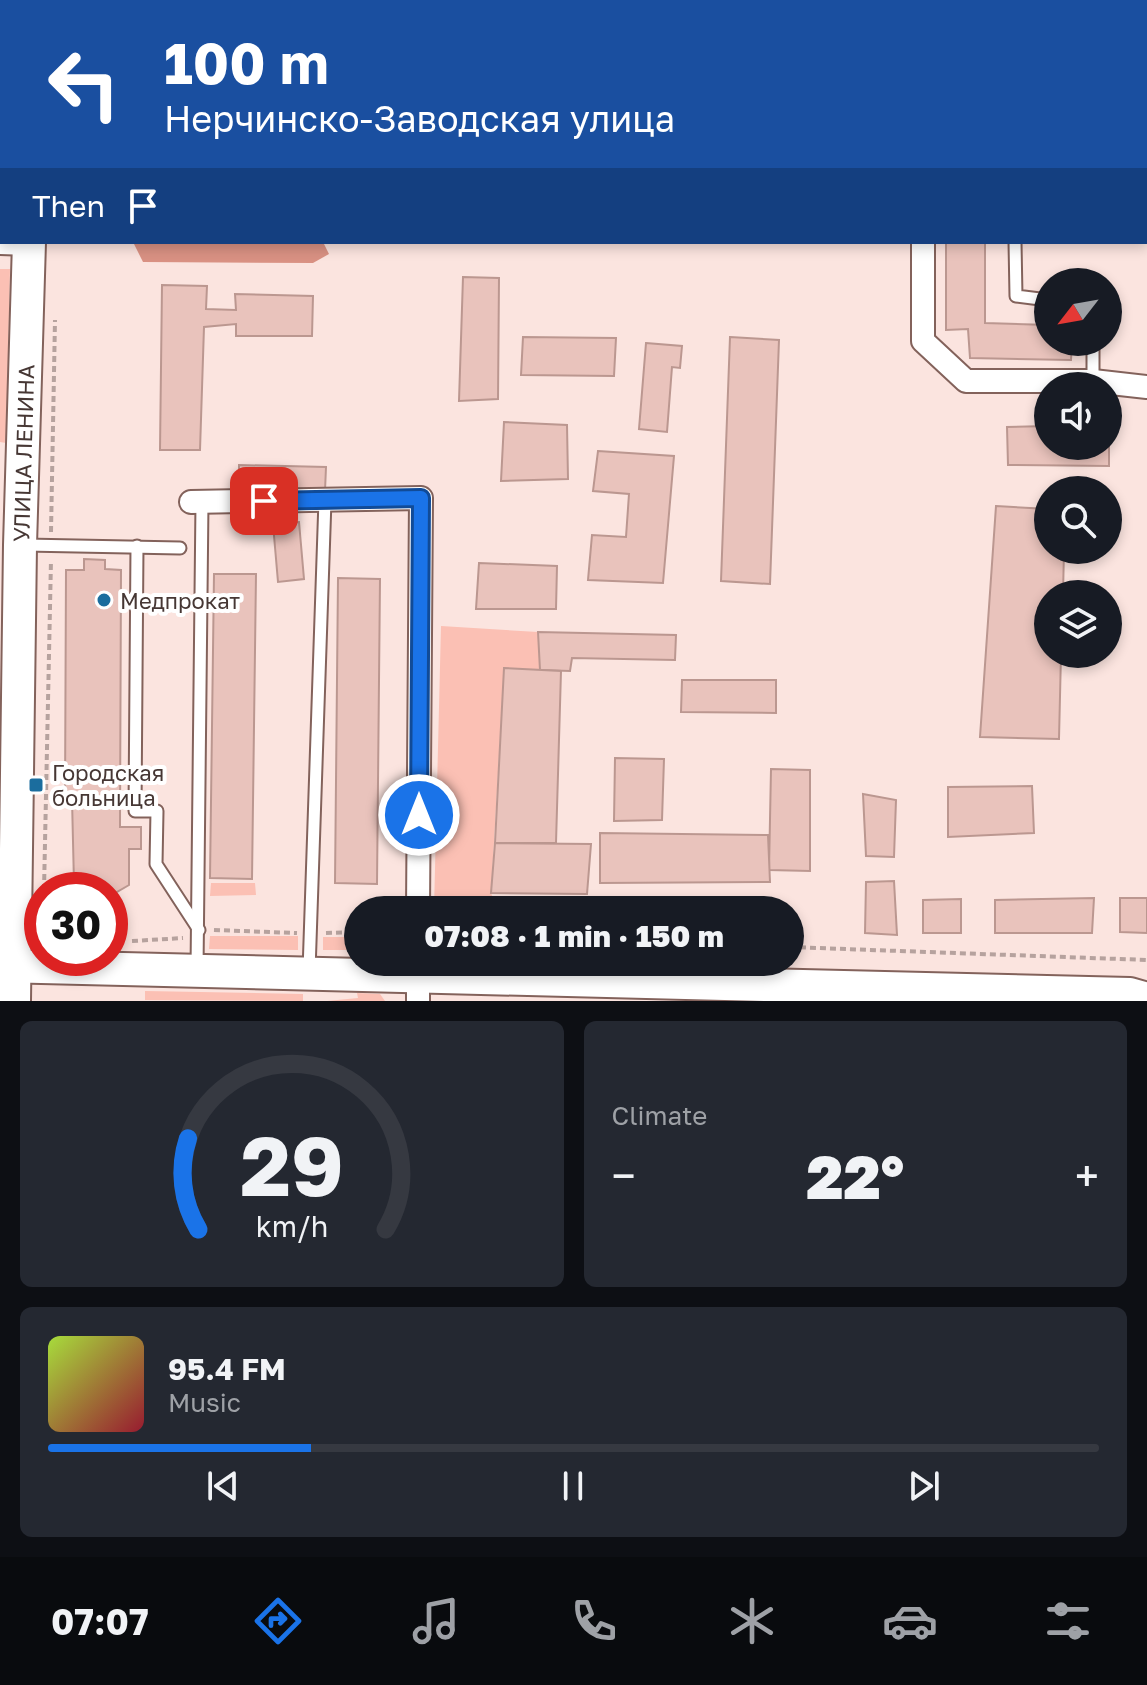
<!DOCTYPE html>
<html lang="en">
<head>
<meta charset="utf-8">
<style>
  body { margin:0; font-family:"Golos Text",sans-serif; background:#242831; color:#f1f3f6; height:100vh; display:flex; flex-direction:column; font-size:30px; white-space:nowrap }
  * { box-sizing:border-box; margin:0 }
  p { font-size:26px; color:#9ea1a6 }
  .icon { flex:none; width:44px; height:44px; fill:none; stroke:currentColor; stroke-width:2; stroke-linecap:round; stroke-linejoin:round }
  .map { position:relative; height:1001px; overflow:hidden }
  .panel { display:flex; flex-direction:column; gap:20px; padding:20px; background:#0d0f14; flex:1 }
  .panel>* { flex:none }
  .guide { position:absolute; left:0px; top:0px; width:1148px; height:244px; box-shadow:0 4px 12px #0003; background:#1a4fa0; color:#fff; overflow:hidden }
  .needle { width:52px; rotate:239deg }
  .fabs { position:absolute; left:1034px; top:268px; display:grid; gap:16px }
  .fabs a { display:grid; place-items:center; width:88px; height:88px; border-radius:50%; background:#171b24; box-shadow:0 4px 12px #0003; font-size:40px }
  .speed { position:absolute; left:24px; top:872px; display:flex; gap:16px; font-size:40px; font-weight:700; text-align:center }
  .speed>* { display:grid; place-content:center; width:104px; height:104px; border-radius:50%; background:#171b24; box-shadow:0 4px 12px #0003; line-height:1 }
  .speed .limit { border:12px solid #d22; background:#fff; color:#111 }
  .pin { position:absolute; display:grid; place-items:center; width:68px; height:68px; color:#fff; margin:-34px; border-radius:16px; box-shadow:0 4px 12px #0006 }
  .me { position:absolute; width:88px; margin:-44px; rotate:0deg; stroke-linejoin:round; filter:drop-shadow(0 0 6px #0008) }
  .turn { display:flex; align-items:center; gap:28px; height:168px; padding:0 32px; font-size:36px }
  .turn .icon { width:104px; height:104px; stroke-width:2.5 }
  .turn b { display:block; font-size:56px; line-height:68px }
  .then { display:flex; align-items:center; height:76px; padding:0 32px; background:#0003; gap:16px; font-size:30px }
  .big { font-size:60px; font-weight:800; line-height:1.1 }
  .panel .tile { flex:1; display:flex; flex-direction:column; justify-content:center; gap:12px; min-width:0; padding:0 28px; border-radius:12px; background:#242831 }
  .panel .dial { align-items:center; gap:0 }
  .dial svg { height:208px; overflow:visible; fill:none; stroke:#363941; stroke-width:7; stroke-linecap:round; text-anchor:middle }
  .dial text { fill:#f1f3f6; stroke:none }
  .song { display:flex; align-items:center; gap:24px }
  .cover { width:96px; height:96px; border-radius:12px; background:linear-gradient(135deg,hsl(80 70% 55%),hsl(350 70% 35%)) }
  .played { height:8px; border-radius:4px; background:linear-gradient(90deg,#1a73e8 25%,#363941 25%) }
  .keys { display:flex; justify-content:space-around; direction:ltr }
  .heat { display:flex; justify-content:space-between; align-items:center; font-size:44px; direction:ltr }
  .panel .tiles { flex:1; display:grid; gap:20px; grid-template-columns:1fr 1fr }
  .tile:last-child { grid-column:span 2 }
  .trip { position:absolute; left:344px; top:896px; width:460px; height:80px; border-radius:40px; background:#171b24; box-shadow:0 4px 12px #0003; font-weight:800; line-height:80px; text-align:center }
  .tab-bar { display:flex; height:128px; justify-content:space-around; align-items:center; background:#090b0e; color:#9ea1a6 }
  .tab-bar .icon { width:56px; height:56px }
  .tab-bar .active { color:#1a73e8 }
  .tab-bar b { font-size:36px; color:#f1f3f6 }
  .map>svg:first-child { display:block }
</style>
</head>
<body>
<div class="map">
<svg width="1147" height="1001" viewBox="0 0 1147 1001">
  <rect width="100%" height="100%" fill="#fbe4df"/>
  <g fill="#fbc0b4">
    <path d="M1 0H16L2 2V205Z"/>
    <path d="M0 269H10L6 443 0 442Z"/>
    <path d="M441 626 538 632 540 670 504 669 491 893 496 905 734 904 737 910H434Z"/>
    <path d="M211 883H255L256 895 210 896Z"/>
    <path d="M210 936H298V950L209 949Z"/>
    <rect x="323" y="937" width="35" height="13"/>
    <path d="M145 991 303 994V1001L145 1000Z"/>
    <path d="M357 993 380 994 385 1001H327L358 998Z"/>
  </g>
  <path fill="#d99183" d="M133 242H323L329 254 313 263 143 262Z"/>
  <g fill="#e9c3bc" stroke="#bb9790" stroke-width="2">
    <path d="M471 0H535L471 2Z"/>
    <rect x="973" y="0" width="102" height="2"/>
    <path d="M946 242H985V323L1048 325V342H1072L1071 360 970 358 968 329 946 330Z"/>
    <path d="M463 277 499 278 498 399 459 401Z"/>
    <path d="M162 285 207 286 206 309 236 310 235 294 313 296 312 336H236V324L204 327 200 450H160Z"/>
    <path d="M523 337 616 338 614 376 521 375Z"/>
    <path d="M730 337 779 340 770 584 721 581Z"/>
    <path d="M646 343 682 346 680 368 672 367 667 432 639 429Z"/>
    <path d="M504 422 567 425 568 479 501 481Z"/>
    <path d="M1048 426V446H1108L1109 426V466L1008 465 1007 427Z"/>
    <path d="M598 451 674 456 663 583 588 580 592 535 626 537 629 494 593 491Z"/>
    <path d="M239 465 326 467 325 491 239 488Z"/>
    <path d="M996 506 1048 509V550H1064L1063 594H1048V654H1061L1059 739 980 737Z"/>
    <path d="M299 522 304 579 278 582 273 524Z"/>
    <path d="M84 559 105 560V569L121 570 120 827H141V849H129V885L110 896V890H78L74 884 72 799 65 800 66 570H84Z"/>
    <path d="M479 563 557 566 556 609H476Z"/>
    <path d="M214 574H256L252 879 210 878Z"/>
    <path d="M338 578 380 579 377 884 335 883Z"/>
    <path d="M538 632 676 635 675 660 572 658 570 671 540 670Z"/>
    <path d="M504 668 561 671 556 843H495Z"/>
    <path d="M682 680H776V713L681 712Z"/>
    <path d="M615 758 664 759 662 820 614 821Z"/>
    <path d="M771 769 810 770V871L769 870Z"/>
    <path d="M1032 786 1034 833 948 837V787Z"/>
    <path d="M863 794 896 800 894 857 866 856Z"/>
    <path d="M600 833 768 835 770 882 600 883Z"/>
    <path d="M495 843 591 844 587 894 491 893Z"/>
    <path d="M894 881 897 935 865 933 866 882Z"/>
    <path d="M1094 898 1092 933H995V900Z"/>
    <path d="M1120 898H1147V933L1120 932Z"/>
    <path d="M961 899V933H923V900Z"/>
  </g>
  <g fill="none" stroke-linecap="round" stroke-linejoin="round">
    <g stroke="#83625b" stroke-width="15">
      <g id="lane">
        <path d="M1091 0V2"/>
        <path d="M1146 58H1147"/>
        <path d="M1015 242 1016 296 1048 300"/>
        <path d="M1093 381V342"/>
        <path d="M25 545 180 548"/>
        <path d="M137 546 135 811H157L156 864 199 930"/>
        <path d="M197 969 202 502"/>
        <path d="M309 971 325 500"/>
      </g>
    </g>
    <g stroke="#83625b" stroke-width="26">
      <g id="street">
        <path d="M924 2V0"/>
        <path d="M923 242V341L966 381H1093L1147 387"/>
        <path d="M0 243 29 244"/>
        <path d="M191 502 421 498 418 910"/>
        <path d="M418 963V1001"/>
      </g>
    </g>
    <g stroke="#83625b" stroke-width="36">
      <g id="secondary">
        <path d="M35 2V0"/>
        <path d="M0 966 1130 994 1147 999"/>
        <path id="s1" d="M14 1001 20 545 29 242"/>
      </g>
    </g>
    <g stroke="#b6a29e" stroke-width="4" stroke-dasharray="6 4" stroke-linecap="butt">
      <path d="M89 0V2"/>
      <path d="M95 2 97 0"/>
      <path d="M51 532 55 320"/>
      <path d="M44 890 51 560"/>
      <path d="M214 930 297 933"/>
      <path d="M326 933 358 932"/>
      <path d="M132 941 183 938"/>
      <path d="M790 947 1147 960"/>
    </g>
    <use href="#lane" stroke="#fff" stroke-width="11"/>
    <use href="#street" stroke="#fff" stroke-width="22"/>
    <use href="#secondary" stroke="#fff" stroke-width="32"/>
  </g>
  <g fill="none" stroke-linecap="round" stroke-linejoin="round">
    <g stroke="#114b97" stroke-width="20">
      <path id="route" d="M264 501 421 498 419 815"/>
    </g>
    <use href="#route" stroke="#1a73e8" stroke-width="14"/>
  </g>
  <g fill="#1b6d9e" stroke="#fff" stroke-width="3">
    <circle cx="104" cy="600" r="8"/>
    <rect x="28" y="777" width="16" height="16" rx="4"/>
  </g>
  <g text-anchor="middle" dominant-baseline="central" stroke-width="8" stroke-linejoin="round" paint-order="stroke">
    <g font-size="22" fill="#463734" stroke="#fff">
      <text stroke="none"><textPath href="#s1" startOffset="548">УЛИЦА ЛЕНИНА</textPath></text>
    </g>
    <g font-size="22" fill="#463734" stroke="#fff" text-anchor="start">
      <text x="120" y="600">Медпрокат</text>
      <text x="52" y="772">Городская<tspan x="52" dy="25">больница</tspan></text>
    </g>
  </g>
</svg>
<div class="fabs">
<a><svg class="needle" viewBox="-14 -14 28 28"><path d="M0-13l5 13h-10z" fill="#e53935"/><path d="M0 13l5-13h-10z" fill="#9ea1a6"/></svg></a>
<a><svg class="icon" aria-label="sound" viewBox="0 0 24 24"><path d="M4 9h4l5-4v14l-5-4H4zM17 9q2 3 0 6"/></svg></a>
<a><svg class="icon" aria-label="search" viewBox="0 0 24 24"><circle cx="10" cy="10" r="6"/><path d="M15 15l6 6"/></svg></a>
<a><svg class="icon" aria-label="layers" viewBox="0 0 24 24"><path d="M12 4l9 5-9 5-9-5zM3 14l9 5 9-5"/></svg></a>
</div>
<div class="speed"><div class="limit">30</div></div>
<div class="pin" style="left:264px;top:501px;background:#d93025"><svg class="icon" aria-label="arrive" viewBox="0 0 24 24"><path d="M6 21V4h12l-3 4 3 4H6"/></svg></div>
<svg class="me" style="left:419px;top:815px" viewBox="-20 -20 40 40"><circle r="17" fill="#1a73e8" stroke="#fff" stroke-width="3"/><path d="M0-11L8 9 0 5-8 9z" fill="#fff"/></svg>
<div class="trip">07:08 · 1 min · 150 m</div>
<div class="guide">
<div class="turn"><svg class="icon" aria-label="left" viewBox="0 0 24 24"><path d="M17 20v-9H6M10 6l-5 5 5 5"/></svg><div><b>100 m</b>Нерчинско-Заводская улица</div></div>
<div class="then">Then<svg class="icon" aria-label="arrive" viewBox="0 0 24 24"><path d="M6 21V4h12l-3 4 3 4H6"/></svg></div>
</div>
</div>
<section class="panel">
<div class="tiles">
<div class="tile dial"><svg viewBox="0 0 100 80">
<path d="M14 69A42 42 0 1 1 86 69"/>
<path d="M14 69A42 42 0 0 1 10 34" stroke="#1a73e8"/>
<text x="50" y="56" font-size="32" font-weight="700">29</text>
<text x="50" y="72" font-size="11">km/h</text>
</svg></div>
<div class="tile"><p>Climate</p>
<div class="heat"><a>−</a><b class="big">22°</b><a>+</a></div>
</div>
<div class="tile">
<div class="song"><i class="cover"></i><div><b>95.4 FM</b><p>Music</p></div></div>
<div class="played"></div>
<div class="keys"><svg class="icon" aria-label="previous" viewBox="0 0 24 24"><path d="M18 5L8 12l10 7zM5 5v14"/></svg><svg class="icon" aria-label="pause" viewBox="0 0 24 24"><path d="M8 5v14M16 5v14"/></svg><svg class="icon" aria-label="next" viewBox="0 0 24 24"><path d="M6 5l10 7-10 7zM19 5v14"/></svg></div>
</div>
</div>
</section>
<nav class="tab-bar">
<b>07:07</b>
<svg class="icon active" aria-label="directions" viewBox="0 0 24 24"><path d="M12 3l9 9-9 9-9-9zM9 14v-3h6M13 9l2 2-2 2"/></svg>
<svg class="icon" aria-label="music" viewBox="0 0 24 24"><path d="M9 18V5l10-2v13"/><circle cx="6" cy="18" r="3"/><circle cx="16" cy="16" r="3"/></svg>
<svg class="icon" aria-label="phone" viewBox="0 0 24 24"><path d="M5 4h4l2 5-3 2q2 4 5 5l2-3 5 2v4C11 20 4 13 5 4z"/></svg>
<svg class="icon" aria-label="climate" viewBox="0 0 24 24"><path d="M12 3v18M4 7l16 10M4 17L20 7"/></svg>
<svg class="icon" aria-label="car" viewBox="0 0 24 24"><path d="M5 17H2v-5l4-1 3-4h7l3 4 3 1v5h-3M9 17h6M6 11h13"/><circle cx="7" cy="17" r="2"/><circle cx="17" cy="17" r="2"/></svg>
<svg class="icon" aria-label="filters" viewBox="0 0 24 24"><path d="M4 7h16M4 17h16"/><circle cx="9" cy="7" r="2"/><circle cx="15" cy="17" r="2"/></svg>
</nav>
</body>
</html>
